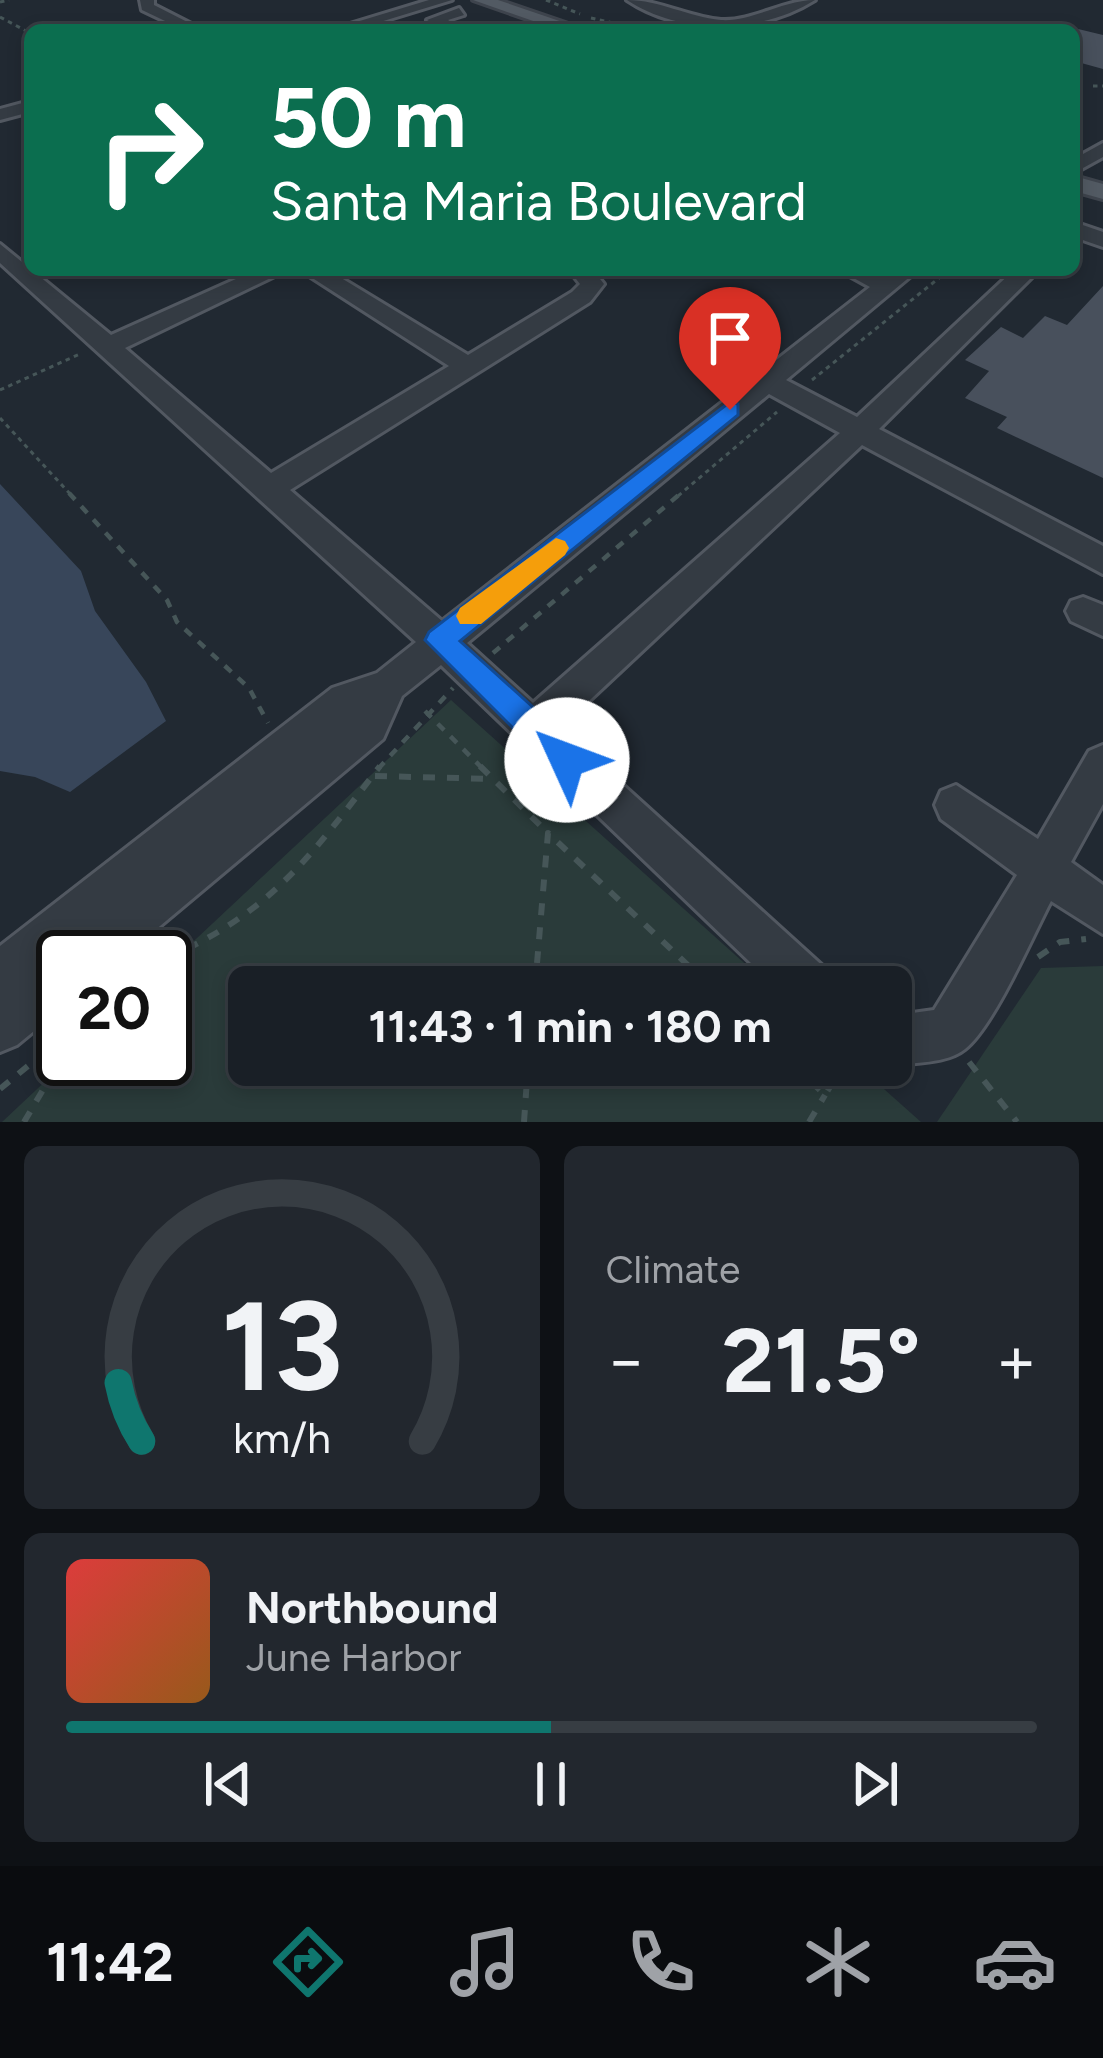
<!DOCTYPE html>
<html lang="en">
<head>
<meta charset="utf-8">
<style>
  body { margin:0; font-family:Figtree,sans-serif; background:#22272e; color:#f1f3f6; height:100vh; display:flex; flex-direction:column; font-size:45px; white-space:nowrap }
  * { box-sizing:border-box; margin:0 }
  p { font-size:39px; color:#9fa2a7 }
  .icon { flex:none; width:66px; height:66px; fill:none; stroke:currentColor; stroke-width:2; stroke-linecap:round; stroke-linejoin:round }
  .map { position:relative; height:1122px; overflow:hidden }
  .drawer { display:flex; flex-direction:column; gap:24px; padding:24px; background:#0e1115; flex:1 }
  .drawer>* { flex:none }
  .top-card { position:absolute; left:24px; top:24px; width:1056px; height:252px; border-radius:18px; box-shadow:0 6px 18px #0003,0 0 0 3px #373d43; background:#0b6e4f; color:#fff; overflow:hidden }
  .speed { position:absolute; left:36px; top:930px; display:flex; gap:24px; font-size:60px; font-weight:700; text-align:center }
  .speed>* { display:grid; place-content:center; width:156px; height:156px; border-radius:50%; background:#191f26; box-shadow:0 6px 18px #0003,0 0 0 3px #373d43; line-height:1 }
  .speed .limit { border:6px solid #111; border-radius:18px; background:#fff; color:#111 }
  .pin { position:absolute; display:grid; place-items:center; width:102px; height:102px; color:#fff; margin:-123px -51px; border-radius:50% 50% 50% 0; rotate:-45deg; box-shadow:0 0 12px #0007 }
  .pin .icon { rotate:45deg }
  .me { position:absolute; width:132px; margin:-66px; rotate:313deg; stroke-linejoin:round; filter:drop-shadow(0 0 9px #0008) }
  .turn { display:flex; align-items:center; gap:42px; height:252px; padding:0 48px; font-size:54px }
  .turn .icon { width:156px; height:156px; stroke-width:2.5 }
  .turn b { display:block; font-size:84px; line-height:102px }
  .big { font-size:90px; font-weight:700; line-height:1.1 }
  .drawer .tile { flex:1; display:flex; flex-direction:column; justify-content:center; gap:18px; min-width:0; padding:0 42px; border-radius:18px; background:#22272e }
  .drawer .dial { align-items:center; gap:0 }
  .dial svg { height:312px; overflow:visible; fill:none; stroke:#373d43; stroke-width:7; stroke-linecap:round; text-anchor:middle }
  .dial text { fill:#f1f3f6; stroke:none }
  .song { display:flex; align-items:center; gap:36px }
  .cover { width:144px; height:144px; border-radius:18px; background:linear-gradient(135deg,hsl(0 70% 55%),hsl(30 70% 35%)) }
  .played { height:12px; border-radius:6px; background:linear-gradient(90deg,#0f766e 50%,#373d43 50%) }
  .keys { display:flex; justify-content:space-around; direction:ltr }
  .heat { display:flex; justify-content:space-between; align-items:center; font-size:66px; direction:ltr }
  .drawer .tiles { flex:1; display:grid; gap:24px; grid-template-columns:1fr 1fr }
  .tile:last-child { grid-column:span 2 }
  .trip { position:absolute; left:228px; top:966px; width:684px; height:120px; border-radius:18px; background:#191f26; box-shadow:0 6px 18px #0003,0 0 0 3px #373d43; font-weight:700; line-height:120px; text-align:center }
  .tabs { display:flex; height:192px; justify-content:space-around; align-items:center; background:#0a0c0f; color:#9fa2a7 }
  .tabs .icon { width:84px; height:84px }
  .tabs .current { color:#0f766e }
  .tabs b { font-size:54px; color:#f1f3f6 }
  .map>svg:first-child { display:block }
</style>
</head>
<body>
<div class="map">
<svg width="1103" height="1122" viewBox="0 0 1103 1122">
  <rect width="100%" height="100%" fill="#212932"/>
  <g fill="#2a3b3a">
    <path d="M451 700 771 987H249V1065H857L921 1122H2L69 1059H165V968Z"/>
    <path d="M1103 966V1122H937L1041 968Z"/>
  </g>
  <path fill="#38465a" d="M0 484 81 571 95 611 146 682 166 721 70 792 35 777 0 771Z"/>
  <g fill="#48505c">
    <path d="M1074 28 1103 35V69L1074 61Z"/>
    <path d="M1103 286V478L997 428 1007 417 965 398 989 371 965 360 1001 327 1023 338 1045 316 1067 325Z"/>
  </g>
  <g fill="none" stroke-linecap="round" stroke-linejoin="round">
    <g stroke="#525861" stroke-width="6">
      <g id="minor">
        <path d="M140 0H154V5L203 30H184L142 10Z"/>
        <path d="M429 0H452L354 30H330Z"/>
        <path d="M627 0C660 0 688 17 721 20 752 22 783 0 815 0 761 34 681 36 627 0Z"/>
        <path d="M459 8 464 15 448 20 465 30H445L427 20Z"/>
        <path d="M30 101V112L0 120V109Z"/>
        <path d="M1103 143V157L1074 173V159Z"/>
        <path d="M1074 222 1103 232V247L1074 237Z"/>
        <path d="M0 244 111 335 256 270H287L125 348 271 473 449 366 300 270H328L468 355 572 292 580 284 569 270H593L604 284 590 302 290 490 442 621 870 287 839 270H871L885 276 892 270H918L786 380 857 417 1014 270H1039L879 429 1103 546V574L862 445 560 728 827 970 834 987H776L441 665 402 696 383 739 123 957H63V1007L17 1045 0 1052V946L332 688 377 673 416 642 0 263ZM769 394 840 433 533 703 467 643Z"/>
        <path d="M1083 597 1103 605V636L1071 621 1066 611 1071 601Z"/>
        <path d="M1103 745V804L1071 862 1103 885V934L1051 901C1032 937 994 1026 965 1049 947 1064 913 1062 891 1066L889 1065 891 1016 934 1010 1017 875 941 819 935 805 941 791 956 785 1038 839 1089 751Z"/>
      </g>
    </g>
    <g stroke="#3e444d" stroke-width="6">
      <g id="major">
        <path d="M473 0H498L586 30H559Z"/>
        <path d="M1074 176 1103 184V199L1074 191Z"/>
      </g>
    </g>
    <g stroke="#465658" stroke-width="3" stroke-dasharray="4.5 4.5" stroke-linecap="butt">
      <path d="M546 0 580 14"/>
      <path d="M0 2 9 0"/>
      <path d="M0 17 30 33"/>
      <path d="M591 18 643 30"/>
      <path d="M1093 86H1103"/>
      <path d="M812 380 949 270"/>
      <path d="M0 390 82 353"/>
      <path d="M0 418 72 496"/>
      <path d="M678 496 777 412"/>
    </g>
    <g stroke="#465658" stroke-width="4.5" stroke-dasharray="9 9" stroke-linecap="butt">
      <path d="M69 493 167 600 177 622 249 688 268 723"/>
      <path d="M493 653 681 493"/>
      <path d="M425 711 483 769"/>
      <path d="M378 769 453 688"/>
    </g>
    <g stroke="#465658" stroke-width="6" stroke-dasharray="12 12" stroke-linecap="butt">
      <path d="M480 766 548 833"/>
      <path d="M375 776 494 779"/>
      <path d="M1038 957 1060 942 1086 939"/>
      <path d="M165 959C271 913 312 855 380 766"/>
      <path d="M535 987 548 833 711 987"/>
      <path d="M969 1062 1017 1122"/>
      <path d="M794 1065 825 1095 843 1065"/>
      <path d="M0 1089 63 1037"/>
      <path d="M24 1122 63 1056"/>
      <path d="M524 1122 528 1065"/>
      <path d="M809 1122 825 1095"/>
    </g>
    <use href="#minor" fill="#343b43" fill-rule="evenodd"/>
    <use href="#major" fill="#525a63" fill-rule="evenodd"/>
  </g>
  <path fill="#1a73e8" stroke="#114b97" stroke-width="3" d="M730 402 738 404V415L460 641 579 749 584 760 579 771 567 776 556 771 425 640 429 632Z"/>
  <path fill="#f59e0b" d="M556 538 565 541 569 548 565 555 481 624H460L456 616 460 608Z"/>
</svg>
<div class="speed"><div class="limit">20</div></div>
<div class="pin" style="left:730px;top:410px;background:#d93025"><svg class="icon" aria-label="arrive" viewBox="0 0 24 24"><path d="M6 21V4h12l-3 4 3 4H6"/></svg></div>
<svg class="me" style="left:567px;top:760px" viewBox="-20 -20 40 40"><circle r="19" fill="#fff"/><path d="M0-13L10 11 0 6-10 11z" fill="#1a73e8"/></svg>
<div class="trip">11:43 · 1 min · 180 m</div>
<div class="top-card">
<div class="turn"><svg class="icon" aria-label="right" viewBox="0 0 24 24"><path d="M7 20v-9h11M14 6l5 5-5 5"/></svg><div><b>50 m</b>Santa Maria Boulevard</div></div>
</div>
</div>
<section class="drawer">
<div class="tiles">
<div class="tile dial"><svg viewBox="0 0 100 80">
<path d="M14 69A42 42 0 1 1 86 69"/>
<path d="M14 69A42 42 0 0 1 8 54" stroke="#0f766e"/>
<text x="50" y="56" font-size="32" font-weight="700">13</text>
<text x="50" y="72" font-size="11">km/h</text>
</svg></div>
<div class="tile"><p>Climate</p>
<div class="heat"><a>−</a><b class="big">21.5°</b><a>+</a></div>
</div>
<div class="tile">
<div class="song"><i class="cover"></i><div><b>Northbound</b><p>June Harbor</p></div></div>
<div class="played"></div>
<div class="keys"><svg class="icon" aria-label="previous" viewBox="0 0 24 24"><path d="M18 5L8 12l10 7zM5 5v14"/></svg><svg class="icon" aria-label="pause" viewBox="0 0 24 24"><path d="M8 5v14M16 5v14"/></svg><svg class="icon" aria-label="next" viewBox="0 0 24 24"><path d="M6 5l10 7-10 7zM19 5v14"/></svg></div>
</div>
</div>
</section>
<nav class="tabs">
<b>11:42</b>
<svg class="icon current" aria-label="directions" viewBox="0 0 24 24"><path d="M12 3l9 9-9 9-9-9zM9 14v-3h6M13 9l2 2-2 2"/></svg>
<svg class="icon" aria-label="music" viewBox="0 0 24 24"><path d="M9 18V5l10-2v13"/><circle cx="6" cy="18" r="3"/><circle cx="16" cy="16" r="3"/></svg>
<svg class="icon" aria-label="phone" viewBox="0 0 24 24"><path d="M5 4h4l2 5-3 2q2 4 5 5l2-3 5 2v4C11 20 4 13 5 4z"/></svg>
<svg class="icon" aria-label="climate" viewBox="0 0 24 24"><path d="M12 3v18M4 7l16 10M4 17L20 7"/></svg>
<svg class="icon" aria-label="car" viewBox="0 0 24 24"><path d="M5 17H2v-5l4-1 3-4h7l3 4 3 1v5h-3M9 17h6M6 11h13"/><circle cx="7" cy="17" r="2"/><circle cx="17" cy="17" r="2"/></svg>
</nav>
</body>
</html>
